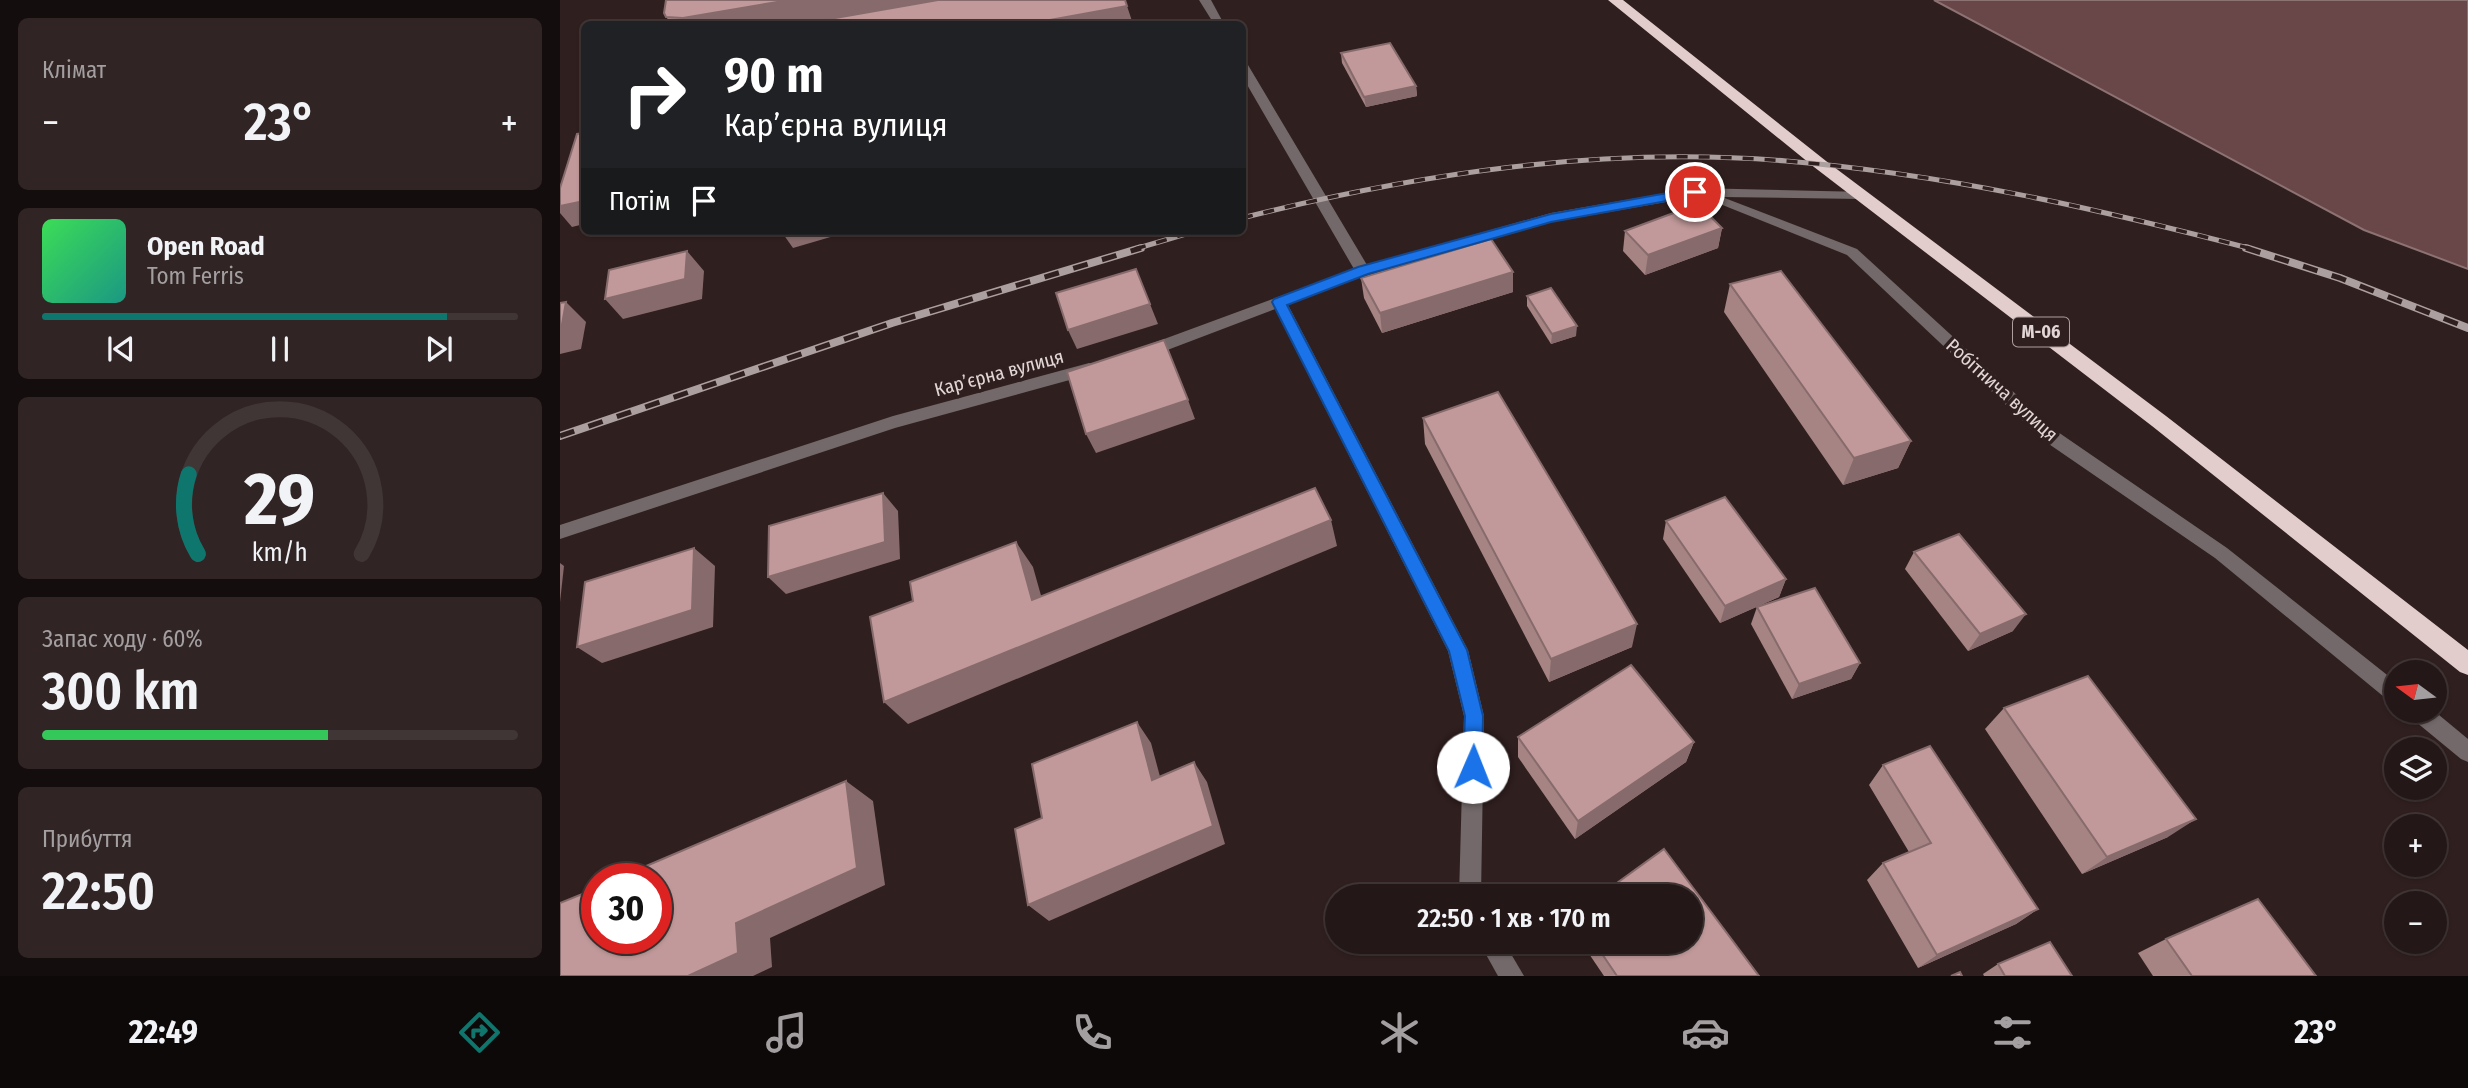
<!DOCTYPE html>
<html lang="uk">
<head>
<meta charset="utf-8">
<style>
  body { margin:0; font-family:"Fira Sans Condensed",sans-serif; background:#302424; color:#f1f3f6; height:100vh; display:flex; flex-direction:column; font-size:26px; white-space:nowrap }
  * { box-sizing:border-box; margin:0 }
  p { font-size:23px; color:#a39fa1 }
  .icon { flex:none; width:38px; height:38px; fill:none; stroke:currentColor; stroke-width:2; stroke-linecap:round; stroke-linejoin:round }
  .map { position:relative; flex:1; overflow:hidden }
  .sheet { display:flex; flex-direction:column; gap:18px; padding:18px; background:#140d0d; width:560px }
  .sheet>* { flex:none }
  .banner { position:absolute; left:21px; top:21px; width:665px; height:214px; border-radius:10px; box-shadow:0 2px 5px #0004,0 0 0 2px #413636; background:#202124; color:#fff; overflow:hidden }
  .needle { width:46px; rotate:285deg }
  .buttons { position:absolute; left:1824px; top:660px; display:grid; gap:14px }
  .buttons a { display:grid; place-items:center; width:63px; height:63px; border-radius:50%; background:#241717; box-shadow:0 2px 5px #0004,0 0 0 2px #413636; font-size:35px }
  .speed { position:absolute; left:21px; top:863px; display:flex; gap:14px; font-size:35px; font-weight:700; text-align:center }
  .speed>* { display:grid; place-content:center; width:91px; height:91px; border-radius:50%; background:#241717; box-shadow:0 2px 5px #0004,0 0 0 2px #413636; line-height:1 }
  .speed .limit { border:10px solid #d22; background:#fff; color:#111 }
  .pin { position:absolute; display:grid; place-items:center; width:60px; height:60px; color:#fff; margin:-30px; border:4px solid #fff; border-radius:50%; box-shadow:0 2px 7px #0007 }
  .me { position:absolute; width:77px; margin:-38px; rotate:1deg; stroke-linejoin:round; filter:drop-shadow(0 0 5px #0008) }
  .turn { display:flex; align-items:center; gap:24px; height:147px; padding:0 28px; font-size:32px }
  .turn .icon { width:91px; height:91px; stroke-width:2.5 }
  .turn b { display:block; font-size:49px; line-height:60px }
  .then { display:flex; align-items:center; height:66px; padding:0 28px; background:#0003; gap:14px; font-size:26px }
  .big { font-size:52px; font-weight:600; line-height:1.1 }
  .sheet .tile { flex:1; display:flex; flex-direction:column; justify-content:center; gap:10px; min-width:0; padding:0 24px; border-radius:10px; background:#302424 }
  .sheet .dial { align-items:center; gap:0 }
  .dial svg { height:182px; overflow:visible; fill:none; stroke:#413636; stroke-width:7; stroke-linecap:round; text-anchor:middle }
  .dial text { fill:#f1f3f6; stroke:none }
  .song { display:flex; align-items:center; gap:21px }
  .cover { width:84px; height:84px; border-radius:10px; background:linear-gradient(135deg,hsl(130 70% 55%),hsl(170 70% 35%)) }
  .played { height:7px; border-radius:4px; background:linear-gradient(90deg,#0f766e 85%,#413636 85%) }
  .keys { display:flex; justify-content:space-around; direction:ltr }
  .heat { display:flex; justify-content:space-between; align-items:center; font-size:38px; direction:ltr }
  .charge { height:10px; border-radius:5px; background:linear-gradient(90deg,#34c759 60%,#413636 0) }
  .trip { position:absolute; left:765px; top:884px; width:378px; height:70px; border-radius:35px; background:#241717; box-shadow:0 2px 5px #0004,0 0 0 2px #413636; font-weight:600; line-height:70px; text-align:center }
  .menu { display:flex; height:112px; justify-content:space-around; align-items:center; background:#0e0909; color:#a39fa1 }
  .menu .icon { width:49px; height:49px }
  .menu .on { color:#0f766e }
  .menu b { font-size:32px; color:#f1f3f6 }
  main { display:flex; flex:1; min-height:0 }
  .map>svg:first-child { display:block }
</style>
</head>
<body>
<main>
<section class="sheet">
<div class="tile"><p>Клімат</p>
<div class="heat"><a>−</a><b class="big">23°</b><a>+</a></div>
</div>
<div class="tile">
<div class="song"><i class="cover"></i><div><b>Open Road</b><p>Tom Ferris</p></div></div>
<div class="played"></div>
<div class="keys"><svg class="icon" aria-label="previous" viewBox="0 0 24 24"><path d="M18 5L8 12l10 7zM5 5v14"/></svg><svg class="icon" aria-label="pause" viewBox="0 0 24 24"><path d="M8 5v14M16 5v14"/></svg><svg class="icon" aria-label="next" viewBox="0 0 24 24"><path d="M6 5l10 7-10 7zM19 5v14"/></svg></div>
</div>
<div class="tile dial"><svg viewBox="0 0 100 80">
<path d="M14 69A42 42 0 1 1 86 69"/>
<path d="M14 69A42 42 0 0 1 10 34" stroke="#0f766e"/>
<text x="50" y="56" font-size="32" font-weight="700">29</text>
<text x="50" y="72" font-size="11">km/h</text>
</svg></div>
<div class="tile"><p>Запас ходу · 60%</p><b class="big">300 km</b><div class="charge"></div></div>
<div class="tile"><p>Прибуття</p><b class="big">22:50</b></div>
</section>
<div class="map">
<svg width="1908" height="976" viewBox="0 0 1908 976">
  <rect width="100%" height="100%" fill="#301f1f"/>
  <path fill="#694748" stroke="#8d7273" stroke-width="2" d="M1374 0H1908V269L1804 230Z"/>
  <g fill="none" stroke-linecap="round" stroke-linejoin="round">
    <g fill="#73696a" fill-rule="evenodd">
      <path d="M639 0H651L664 24H654Z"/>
      <path d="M682 61 688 65 807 265 991 213 1135 188 1305 192 1307 195 1300 199 1162 197 1297 249 1495 430 1667 548 1836 682V703L1829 701 1655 558 1483 440 1287 255 1140 196 992 222 808 274 728 305 908 650 924 716 921 896H899L904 716 888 651 715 309 589 357H577L575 353 577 349 794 269 682 76Z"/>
      <path d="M529 363 535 365 537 369 535 373 335 428 0 539V525L333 416Z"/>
      <path d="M1847 710H1873L1908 739V762L1901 759 1850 717Z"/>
      <path d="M919 942H944L964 976H938Z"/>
    </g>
    <path fill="#e3cccc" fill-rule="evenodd" d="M1048 0H1063L1266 161 1606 416 1908 650V675L1900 672 1592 426 1254 167Z"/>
    <g stroke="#ac9f9f" stroke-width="5">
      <g id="rail-far1">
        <path d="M682 218C860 173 1042 146 1226 161 1384 174 1539 209 1692 249"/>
        <path d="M575 249 636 231"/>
      </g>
    </g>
    <g stroke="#ac9f9f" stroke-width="8">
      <g id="rail">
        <path d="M1686 248 1780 278 1908 328"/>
        <path d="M0 436 332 323 581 248"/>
      </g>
    </g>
    <use href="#rail-far1" stroke="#301f1f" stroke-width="3.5" stroke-dasharray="11" stroke-linecap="butt"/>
    <use href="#rail" stroke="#301f1f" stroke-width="5" stroke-dasharray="15" stroke-linecap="butt"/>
  </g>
  <g fill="#a68484">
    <path d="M106 17 573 24H112Z"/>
    <path d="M781 53 856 86 857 96 806 107 782 63Z"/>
    <path d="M1162 228 1158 248 1085 275 1063 251 1065 231Z"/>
    <path d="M953 272V292L822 333 804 298 801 278Z"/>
    <path d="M1170 284 1351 441 1338 468 1283 485 1164 312Z"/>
    <path d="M967 296 1016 336 991 344 967 306Z"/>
    <path d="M863 418 1072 647 989 682 865 444Z"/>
    <path d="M1106 521 1226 579 1219 597 1160 623 1103 539Z"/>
    <path d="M1354 552 1453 631 1408 651 1345 569Z"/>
    <path d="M1197 607 1300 663 1291 679 1232 699 1191 624Z"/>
    <path d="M1444 708 1608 837 1522 874 1425 729Z"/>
    <path d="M958 737 1134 742 1126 762 1015 839 958 757Z"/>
    <path d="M1323 765 1478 909 1456 924 1358 968 1307 880 1323 863 1349 852 1309 785Z"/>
    <path d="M1606 939 1756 976H1593L1578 953Z"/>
    <path d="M1021 942H1130L1199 976H1044Z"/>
    <path d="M1438 964 1512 976H1424L1423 974Z"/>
  </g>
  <g fill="#876b6c">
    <path d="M229 0H420L300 24H127L123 18Z"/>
    <path d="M567 6 573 24H468Z"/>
    <path d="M856 86 857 96 806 107 804 97Z"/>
    <path d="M24 201V224L12 227 0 213V206Z"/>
    <path d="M1162 228 1158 248 1085 275 1088 255Z"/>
    <path d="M221 231H291L233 248Z"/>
    <path d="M127 251 144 271 142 299 63 319 45 299Z"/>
    <path d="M953 272V292L822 333 820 313Z"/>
    <path d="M6 302 26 322 21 349 0 354V330Z"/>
    <path d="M590 304 598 324 517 349 508 330Z"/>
    <path d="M1017 326 1016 336 991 344 992 334Z"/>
    <path d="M628 400 635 419 536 453 526 434Z"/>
    <path d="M1351 441 1338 468 1283 485 1294 458Z"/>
    <path d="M323 493 338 511 340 559 226 594 208 577Z"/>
    <path d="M771 520 777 546 348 724 324 702Z"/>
    <path d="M456 542 473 567 489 624 472 600Z"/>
    <path d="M134 548 155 566 153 627 42 663 17 647Z"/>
    <path d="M0 563 4 566 0 602Z"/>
    <path d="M1226 579 1219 597 1160 623 1165 606Z"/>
    <path d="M1466 614 1453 631 1408 651 1420 634Z"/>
    <path d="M1077 624 1072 647 989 682 991 659Z"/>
    <path d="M1300 663 1291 679 1232 699 1239 684Z"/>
    <path d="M577 722 591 743 606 799 592 780Z"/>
    <path d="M1134 742 1126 762 1015 839 1018 821Z"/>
    <path d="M634 762 647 782 665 844 489 921 468 905Z"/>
    <path d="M286 781 313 801 325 885 210 938 212 967 193 976H128Z"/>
    <path d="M1636 819 1608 837 1522 874 1547 857Z"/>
    <path d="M1478 909 1456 924 1358 968 1377 955Z"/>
  </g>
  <g fill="#c1999a" stroke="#876b6c" stroke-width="2">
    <path d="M106 0H229L123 18 106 17 104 13Z"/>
    <path d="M378 0H565L567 6 468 24H241Z"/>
    <path d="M830 43 856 86 804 97 781 53Z"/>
    <path d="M24 133V201L0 206V188L17 134Z"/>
    <path d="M1138 204 1162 228 1088 255 1065 231Z"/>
    <path d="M931 239 953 272 820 313 801 278Z"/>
    <path d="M127 251 125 279 45 299 49 270Z"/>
    <path d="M576 269 590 304 508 330 496 293Z"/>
    <path d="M1221 271 1351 441 1294 458 1170 284Z"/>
    <path d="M991 288 1017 326 992 334 967 296Z"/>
    <path d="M6 302 1 330H0V303Z"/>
    <path d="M604 340 628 400 526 434 507 372Z"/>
    <path d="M938 392 1077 624 991 659 863 418Z"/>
    <path d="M755 488 771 520 324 702 310 617 353 601 350 582 456 542 472 600Z"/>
    <path d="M323 493 325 542 208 577 209 526Z"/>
    <path d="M1165 497 1226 579 1165 606 1106 521Z"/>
    <path d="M1399 534 1466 614 1420 634 1354 552Z"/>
    <path d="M134 548 132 610 17 647 25 582Z"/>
    <path d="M1255 588 1300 663 1239 684 1197 607Z"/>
    <path d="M1071 665 1134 742 1018 821 958 737Z"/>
    <path d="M1528 676 1636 819 1547 857 1444 708Z"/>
    <path d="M577 722 592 780 634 762 653 826 468 905 455 829 482 818 472 764Z"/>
    <path d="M1370 746 1478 909 1377 955 1323 863 1371 843 1323 765Z"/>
    <path d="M286 781 297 868 176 923 178 953 128 976H0V903L37 888V938H96V878H58Z"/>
    <path d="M1104 849 1199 976H1057L1034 942H1130V896H1039Z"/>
    <path d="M1698 899 1756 976H1632L1606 939Z"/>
    <path d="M1490 942 1512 976H1445L1438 964Z"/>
    <path d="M1400 972 1402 976H1391Z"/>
  </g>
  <path fill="#1a73e8" stroke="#114b97" stroke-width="2" d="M1135 188 1140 189V195L991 222 808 274 727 305 907 650 923 716 922 767 920 774 913 777 906 774 903 767 905 716 889 651 712 302 714 299 798 267 991 214Z"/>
  <g text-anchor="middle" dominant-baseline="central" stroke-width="7" stroke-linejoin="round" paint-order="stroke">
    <rect fill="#301f1f" stroke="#ad9f9f" stroke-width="2" x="1453" y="317.5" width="56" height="29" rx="5"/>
    <g font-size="18" font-weight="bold" fill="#e2d6d6">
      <text x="1481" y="332">М-06</text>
    </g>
    <g font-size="19" fill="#e2d6d6" stroke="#301f1f">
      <text transform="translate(439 373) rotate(-15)">Карʼєрна вулиця</text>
      <text transform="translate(1442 390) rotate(42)">Робітнича вулиця</text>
    </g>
  </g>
</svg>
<div class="buttons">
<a><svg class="needle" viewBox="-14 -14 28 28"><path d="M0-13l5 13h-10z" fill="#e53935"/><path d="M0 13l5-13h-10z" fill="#a39fa1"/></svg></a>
<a><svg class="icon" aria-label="layers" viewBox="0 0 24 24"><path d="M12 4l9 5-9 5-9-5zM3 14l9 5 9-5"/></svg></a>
<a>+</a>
<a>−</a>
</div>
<div class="speed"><div class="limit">30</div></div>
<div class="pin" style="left:1135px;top:192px;background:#d93025"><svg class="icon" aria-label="arrive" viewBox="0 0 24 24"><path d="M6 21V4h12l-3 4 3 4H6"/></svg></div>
<svg class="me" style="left:913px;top:767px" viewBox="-20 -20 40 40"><circle r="19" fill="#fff"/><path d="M0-13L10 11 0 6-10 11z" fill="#1a73e8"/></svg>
<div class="trip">22:50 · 1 хв · 170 m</div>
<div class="banner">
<div class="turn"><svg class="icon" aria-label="right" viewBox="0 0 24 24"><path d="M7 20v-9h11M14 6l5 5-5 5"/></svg><div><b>90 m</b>Карʼєрна вулиця</div></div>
<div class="then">Потім<svg class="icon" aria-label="arrive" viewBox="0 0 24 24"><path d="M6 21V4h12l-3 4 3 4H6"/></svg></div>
</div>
</div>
</main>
<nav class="menu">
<b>22:49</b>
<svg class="icon on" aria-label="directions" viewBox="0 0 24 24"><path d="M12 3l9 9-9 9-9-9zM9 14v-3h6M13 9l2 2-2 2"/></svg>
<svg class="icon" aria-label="music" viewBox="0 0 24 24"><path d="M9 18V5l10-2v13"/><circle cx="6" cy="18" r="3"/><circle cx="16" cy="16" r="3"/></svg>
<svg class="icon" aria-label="phone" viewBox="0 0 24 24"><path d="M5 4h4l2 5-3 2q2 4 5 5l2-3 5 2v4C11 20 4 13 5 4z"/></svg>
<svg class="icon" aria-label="climate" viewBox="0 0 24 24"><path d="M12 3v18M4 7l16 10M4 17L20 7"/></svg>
<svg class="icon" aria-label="car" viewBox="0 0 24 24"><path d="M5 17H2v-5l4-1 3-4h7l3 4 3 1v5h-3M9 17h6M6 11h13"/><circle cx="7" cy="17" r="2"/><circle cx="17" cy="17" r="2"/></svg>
<svg class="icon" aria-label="filters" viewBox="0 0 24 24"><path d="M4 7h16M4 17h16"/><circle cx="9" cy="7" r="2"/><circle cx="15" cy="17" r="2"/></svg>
<b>23°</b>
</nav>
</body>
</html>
